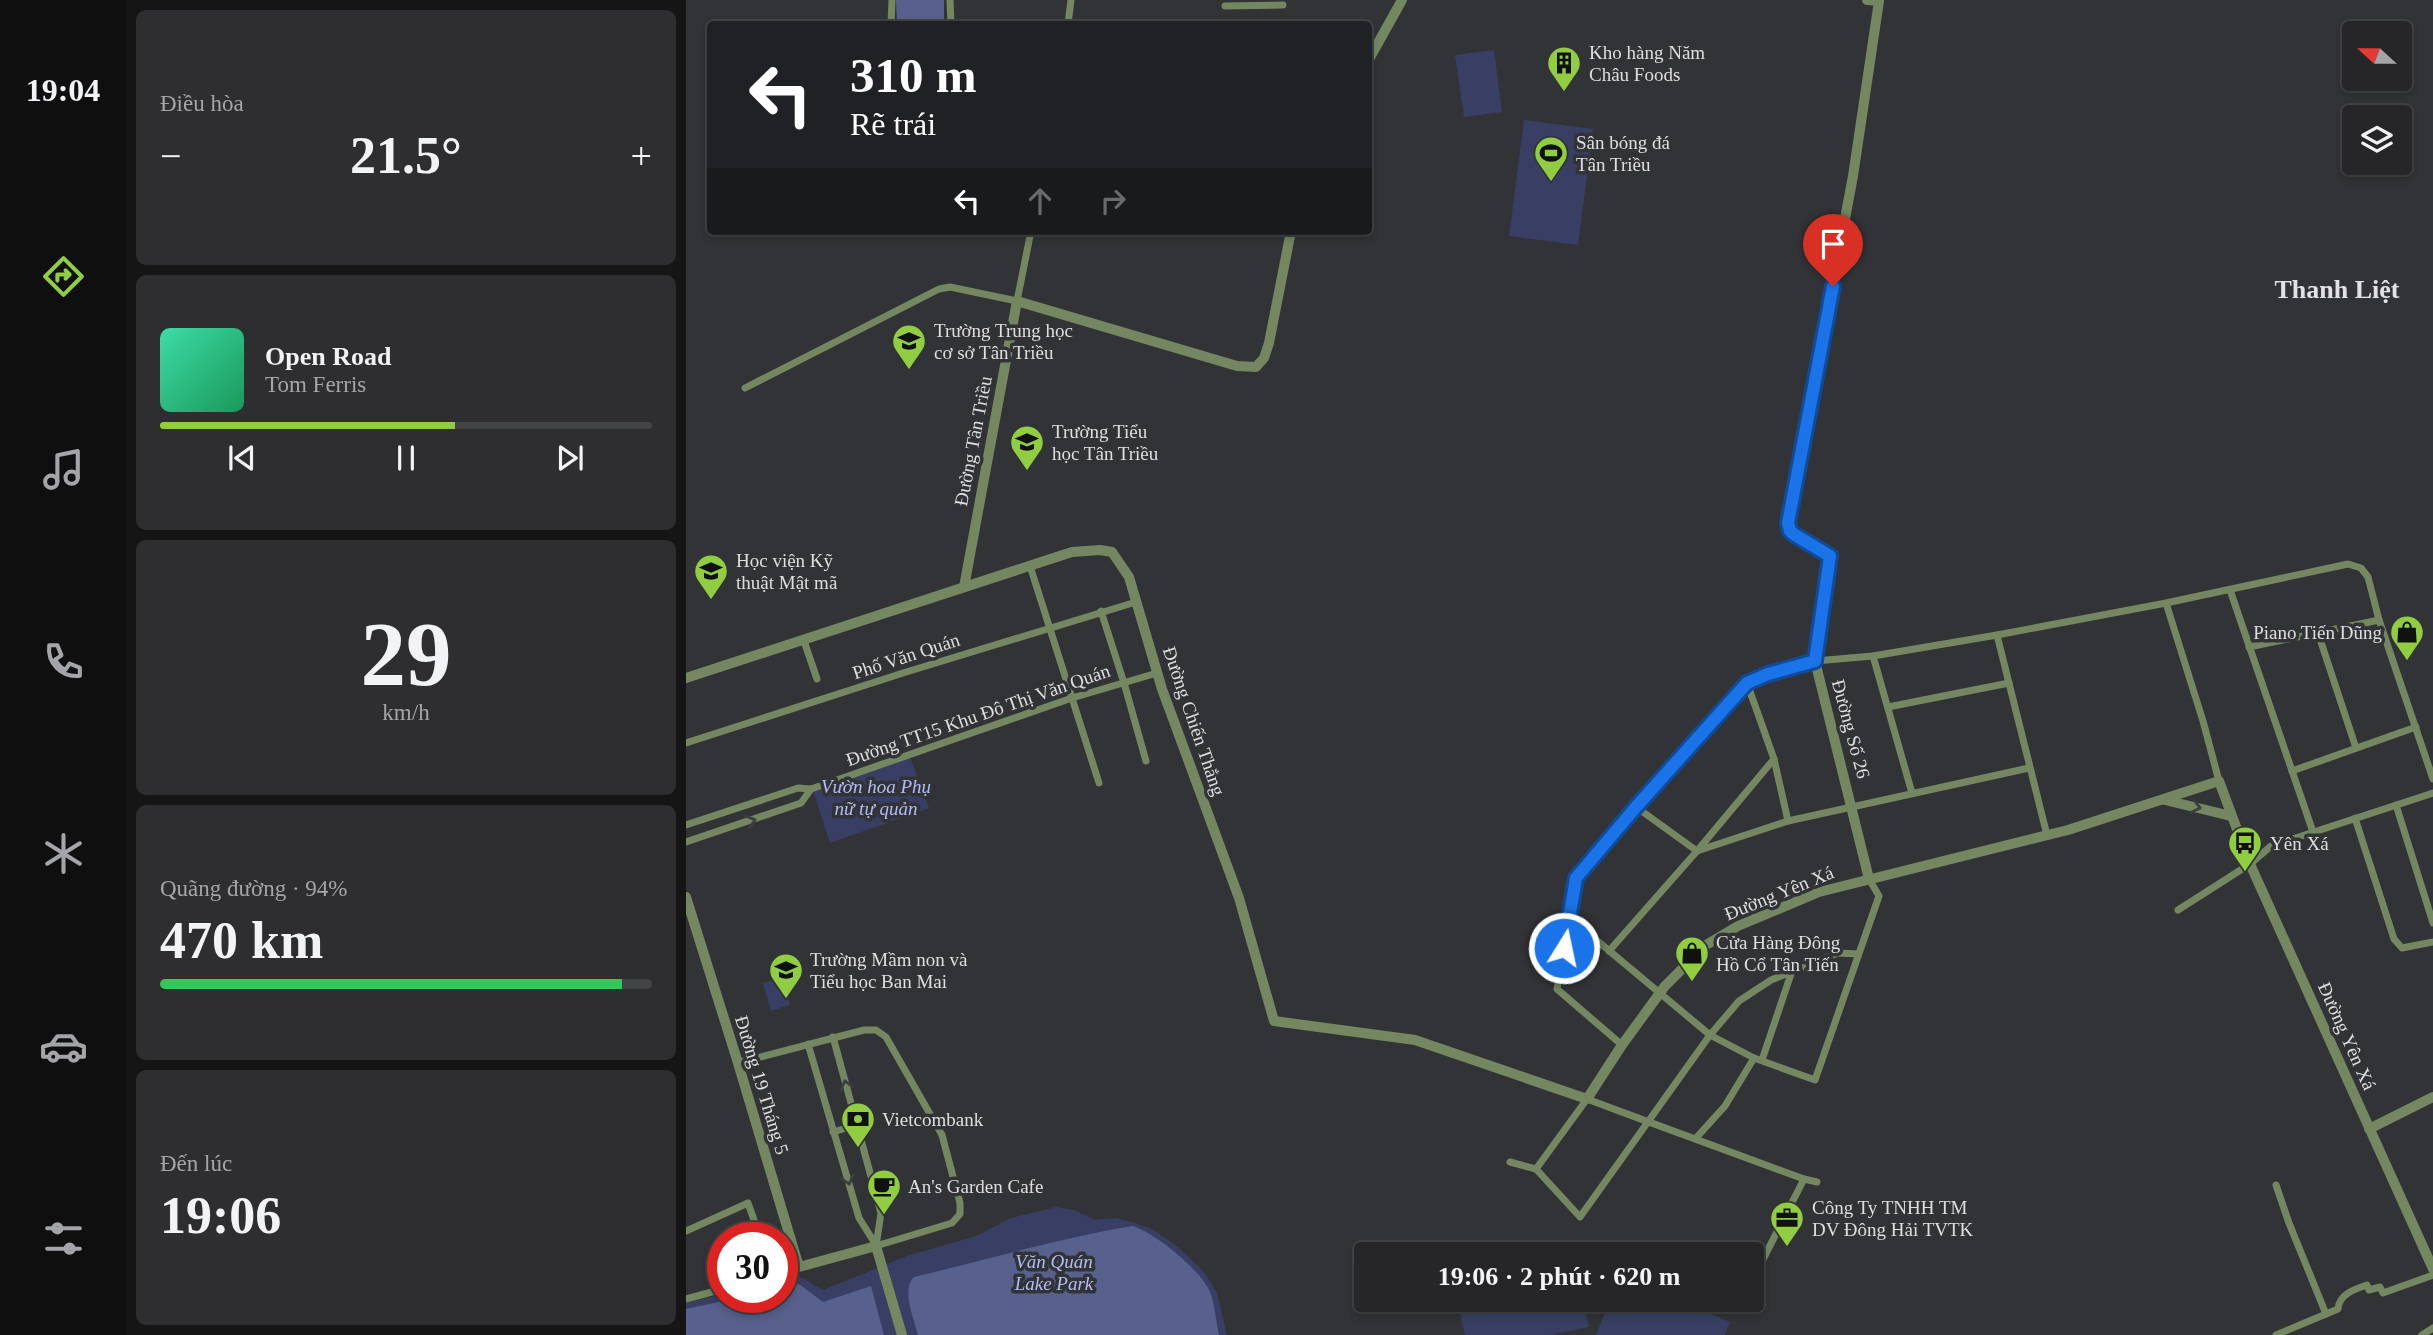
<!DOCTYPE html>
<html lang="vi">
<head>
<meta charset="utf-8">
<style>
  body { margin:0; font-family:"Times New Roman",serif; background:#2e2e30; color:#f1f3f6; height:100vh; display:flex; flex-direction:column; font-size:26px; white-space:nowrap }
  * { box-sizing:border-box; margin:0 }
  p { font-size:23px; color:#a4a5a8 }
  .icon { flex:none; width:38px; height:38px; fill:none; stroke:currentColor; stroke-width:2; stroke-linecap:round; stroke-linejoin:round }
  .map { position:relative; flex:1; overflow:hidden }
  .side { display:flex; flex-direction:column; gap:10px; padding:10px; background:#151516; width:560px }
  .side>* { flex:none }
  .guide { position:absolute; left:21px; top:21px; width:665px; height:214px; border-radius:7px; box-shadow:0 4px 10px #0003,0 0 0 2px #424345; background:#202124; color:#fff; overflow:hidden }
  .needle { width:46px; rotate:291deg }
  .fabs { position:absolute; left:1656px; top:21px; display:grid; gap:14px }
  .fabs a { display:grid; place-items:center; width:70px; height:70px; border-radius:7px; background:#262628; box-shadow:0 4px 10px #0003,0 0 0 2px #424345; font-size:35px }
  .speed { position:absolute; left:21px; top:1222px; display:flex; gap:14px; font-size:35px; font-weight:700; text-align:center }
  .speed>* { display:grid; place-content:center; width:91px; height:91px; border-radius:50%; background:#262628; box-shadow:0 4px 10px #0003,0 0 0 2px #424345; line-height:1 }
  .speed .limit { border:10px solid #d22; background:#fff; color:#111 }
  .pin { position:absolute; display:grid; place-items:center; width:60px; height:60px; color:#fff; margin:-72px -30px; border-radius:50% 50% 50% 0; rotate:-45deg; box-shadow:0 0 7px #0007 }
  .pin .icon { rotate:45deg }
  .me { position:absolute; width:77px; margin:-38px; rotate:10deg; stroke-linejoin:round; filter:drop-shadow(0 0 5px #0008) }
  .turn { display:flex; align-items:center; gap:24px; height:147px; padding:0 28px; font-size:32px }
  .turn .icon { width:91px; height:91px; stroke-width:2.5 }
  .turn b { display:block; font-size:49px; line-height:60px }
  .lanes { display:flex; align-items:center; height:66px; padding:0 28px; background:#0003; justify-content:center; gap:35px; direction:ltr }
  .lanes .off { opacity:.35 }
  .big { font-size:52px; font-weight:600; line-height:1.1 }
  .side .tile { flex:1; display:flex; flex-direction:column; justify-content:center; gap:10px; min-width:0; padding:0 24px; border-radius:10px; background:#2e2e30 }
  .side .dial { align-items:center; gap:0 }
  .dial b { font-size:91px; line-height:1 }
  .song { display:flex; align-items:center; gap:21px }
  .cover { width:84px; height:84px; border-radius:10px; background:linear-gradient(135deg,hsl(160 70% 55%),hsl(150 70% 35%)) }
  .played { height:7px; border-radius:4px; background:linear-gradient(90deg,#91cd40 60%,#424345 60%) }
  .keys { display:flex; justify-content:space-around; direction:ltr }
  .heat { display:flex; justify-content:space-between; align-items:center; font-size:38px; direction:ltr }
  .charge { height:10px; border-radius:5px; background:linear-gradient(90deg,#34c759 94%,#424345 0) }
  .trip { position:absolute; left:668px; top:1242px; width:410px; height:70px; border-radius:7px; background:#262628; box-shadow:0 4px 10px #0003,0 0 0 2px #424345; font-weight:600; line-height:70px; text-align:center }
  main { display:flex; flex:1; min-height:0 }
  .tab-bar { display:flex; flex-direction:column; width:126px; justify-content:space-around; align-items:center; background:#0f0f10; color:#a4a5a8 }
  .tab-bar .icon { width:49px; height:49px }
  .tab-bar .active { color:#91cd40 }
  .tab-bar b { font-size:32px; color:#f1f3f6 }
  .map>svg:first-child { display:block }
</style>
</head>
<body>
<main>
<nav class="tab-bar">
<b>19:04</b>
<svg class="icon active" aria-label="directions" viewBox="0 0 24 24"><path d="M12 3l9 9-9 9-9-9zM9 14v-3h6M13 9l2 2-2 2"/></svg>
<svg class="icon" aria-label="music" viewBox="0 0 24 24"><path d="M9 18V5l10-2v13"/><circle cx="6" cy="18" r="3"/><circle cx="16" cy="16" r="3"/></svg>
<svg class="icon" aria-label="phone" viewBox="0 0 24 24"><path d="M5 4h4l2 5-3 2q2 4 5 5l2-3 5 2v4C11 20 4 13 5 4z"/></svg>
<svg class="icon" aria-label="climate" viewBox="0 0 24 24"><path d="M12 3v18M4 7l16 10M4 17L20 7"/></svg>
<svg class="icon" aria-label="car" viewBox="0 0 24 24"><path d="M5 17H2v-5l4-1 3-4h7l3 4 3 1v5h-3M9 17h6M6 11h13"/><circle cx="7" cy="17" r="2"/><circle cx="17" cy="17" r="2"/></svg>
<svg class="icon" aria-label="filters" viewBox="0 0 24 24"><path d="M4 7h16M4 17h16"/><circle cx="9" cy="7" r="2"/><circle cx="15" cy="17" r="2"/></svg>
</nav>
<section class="side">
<div class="tile"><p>Điều hòa</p>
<div class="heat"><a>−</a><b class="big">21.5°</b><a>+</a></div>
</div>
<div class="tile">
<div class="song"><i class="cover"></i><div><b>Open Road</b><p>Tom Ferris</p></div></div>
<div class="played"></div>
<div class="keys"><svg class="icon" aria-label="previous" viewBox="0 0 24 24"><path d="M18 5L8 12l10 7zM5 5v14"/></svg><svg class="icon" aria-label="pause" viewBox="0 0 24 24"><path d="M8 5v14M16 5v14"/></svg><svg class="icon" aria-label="next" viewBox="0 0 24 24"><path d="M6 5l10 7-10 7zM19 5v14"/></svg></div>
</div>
<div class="tile dial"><b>29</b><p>km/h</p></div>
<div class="tile"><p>Quãng đường · 94%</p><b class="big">470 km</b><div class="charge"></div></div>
<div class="tile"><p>Đến lúc</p><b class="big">19:06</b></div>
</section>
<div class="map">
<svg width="1747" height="1335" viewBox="0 0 1747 1335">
  <rect width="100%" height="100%" fill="#323336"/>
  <g fill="#393f64">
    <path d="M808 50 816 112 778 117 769 55Z"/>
    <path d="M838 120 907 129 892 245 823 236Z"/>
    <path d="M223 754 243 808 144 843 127 790Z"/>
    <path d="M96 977 104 1005 85 1011 77 983Z"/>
    <path d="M370 1207 388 1210 409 1220 430 1218 452 1224 468 1230 492 1247 519 1273 531 1293 541 1335H0V1303L37 1294V1297H96V1280L113 1276 137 1290 221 1256 290 1236 325 1218Z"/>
    <path d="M771 1300H897L903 1327 864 1335H779Z"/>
    <path d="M924 1300H1021L1018 1311 1044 1322 1039 1335H910Z"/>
  </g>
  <g fill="#58608d">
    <path d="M210 0H258V24H211Z"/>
    <path d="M447 1226C469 1233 515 1270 524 1292 529 1305 530 1321 533 1335H232C228 1319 215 1290 228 1277 301 1260 373 1238 447 1226Z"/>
    <path d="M113 1284 137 1302 185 1286 198 1335H0V1309L56 1297H96V1288Z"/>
  </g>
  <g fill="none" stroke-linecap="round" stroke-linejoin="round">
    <g stroke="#748761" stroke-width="7">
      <path d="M264 0 265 24"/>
      <path d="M539 6 597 5"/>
      <path d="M205 24 206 0"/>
      <path d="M382 24 385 0"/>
      <path d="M59 388 253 289 264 287 331 301 345 231"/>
      <path d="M344 566 413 783"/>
      <path d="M1544 590 1627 832"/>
      <path d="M1480 603 1517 721 1533 781"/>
      <path d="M415 611 438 683 460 761"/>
      <path d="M1632 633 1670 748"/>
      <path d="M1311 635 1361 835"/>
      <path d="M118 641 131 679"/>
      <path d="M1563 647 1693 620"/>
      <path d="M1187 656 1226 793"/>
      <path d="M1061 683 1088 759 1102 821"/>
      <path d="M1202 707 1323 683"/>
      <path d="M0 743 217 673 450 602"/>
      <path d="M1606 771 1730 727"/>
      <path d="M1710 805 1747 923"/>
      <path d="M950 807 1011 851"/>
      <path d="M1669 818 1708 939 1716 948 1747 942"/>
      <path d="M0 825 112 788 125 789 386 698 471 673"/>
      <path d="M0 842 115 803 125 789"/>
      <path d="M1011 851 1102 821 1343 768"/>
      <path d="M1492 910 1564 864 1585 846 1747 793"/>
      <path d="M884 918 1024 1035 1068 1058 1129 1080 1193 896 1183 879"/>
      <path d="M923 951 1011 851 1088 759"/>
      <path d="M147 1037 195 1213 190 1246"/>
      <path d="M122 1044 173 1218 190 1245"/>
      <path d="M936 1045 871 989 890 878 950 807 1061 683 1082 674 1129 661 1187 656 1311 635 1480 603 1662 564 1675 568 1682 577 1693 620 1747 779"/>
      <path d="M1076 1060 1106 971"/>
      <path d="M52 1063 178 1030H190L200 1037 256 1135 274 1203V1214L266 1223 190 1246"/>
      <path d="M147 1132 171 1125"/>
      <path d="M1010 1138 1039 1106 1068 1058"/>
      <path d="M824 1162 850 1169"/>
      <path d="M1131 1182 1118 1179C1045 1152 973 1126 901 1099L850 1169 894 1217 1024 1035 1053 1001 1085 980 1152 953 1172 954"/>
      <path d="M1590 1185 1603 1223 1640 1314"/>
      <path d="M0 1231 62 1203 74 1237"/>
      <path d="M96 1271 113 1267"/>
      <path d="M1067 1279 1118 1179"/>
      <path d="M0 1299 37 1289"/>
      <path d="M1590 1335 1652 1309C1653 1294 1669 1289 1681 1285L1683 1290 1694 1287 1697 1293 1747 1275"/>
      <path d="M1736 1335 1747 1328"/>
    </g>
    <g stroke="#748761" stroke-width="10">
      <path d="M1181 0 1193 1 1167 176 1102 523 1104 531 1109 535 1144 556 1129 661 1183 879"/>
      <path d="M682 61 716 0"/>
      <path d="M278 587 331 301 551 366 570 367 578 358 583 343 605 231"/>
      <path d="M0 678 386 552 414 550 426 552 443 577 476 689 553 898 588 1021 729 1040 901 1099 936 1045 979 986 1020 945 1052 926 1133 892 1382 830 1533 781 1564 864 1747 1269"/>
      <path d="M1479 800 1545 816"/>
      <path d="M0 897 52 1063 113 1267 190 1246 216 1335"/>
      <path d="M1683 1129 1747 1097"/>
    </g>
  </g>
  <defs><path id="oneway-chevron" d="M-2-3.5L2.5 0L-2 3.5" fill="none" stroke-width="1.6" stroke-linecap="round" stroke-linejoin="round" transform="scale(1.75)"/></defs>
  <g stroke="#3c403c">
    <use href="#oneway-chevron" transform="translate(1510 807) rotate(13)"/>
    <use href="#oneway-chevron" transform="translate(65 821) rotate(-18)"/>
    <use href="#oneway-chevron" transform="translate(160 1085) rotate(-105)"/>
    <use href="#oneway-chevron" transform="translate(162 1180) rotate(74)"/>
  </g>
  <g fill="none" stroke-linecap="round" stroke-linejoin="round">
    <g stroke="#114b97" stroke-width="18">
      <path id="route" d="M878 948 890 878 950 807 1061 683 1082 674 1129 661 1144 556 1109 535 1104 531 1102 523 1147 286"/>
    </g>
    <use href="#route" stroke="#1a73e8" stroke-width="12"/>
  </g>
  <defs>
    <g id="building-pin" transform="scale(1.75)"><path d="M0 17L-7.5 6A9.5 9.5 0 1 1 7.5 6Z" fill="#91cd40" stroke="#323336"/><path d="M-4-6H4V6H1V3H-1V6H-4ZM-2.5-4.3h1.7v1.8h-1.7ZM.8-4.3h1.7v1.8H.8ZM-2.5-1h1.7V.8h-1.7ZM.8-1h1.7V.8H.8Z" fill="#111"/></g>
    <g id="stadium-pin" transform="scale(1.75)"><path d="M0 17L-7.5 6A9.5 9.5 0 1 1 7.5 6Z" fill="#91cd40" stroke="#323336"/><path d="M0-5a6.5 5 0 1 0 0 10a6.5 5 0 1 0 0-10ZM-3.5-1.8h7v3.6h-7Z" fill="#111"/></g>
    <g id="school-pin" transform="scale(1.75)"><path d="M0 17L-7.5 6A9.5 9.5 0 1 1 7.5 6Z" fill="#91cd40" stroke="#323336"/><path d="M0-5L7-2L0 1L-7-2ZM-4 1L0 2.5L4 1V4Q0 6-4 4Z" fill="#111"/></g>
    <g id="university-pin" transform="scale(1.75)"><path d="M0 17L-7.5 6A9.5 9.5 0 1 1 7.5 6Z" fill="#91cd40" stroke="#323336"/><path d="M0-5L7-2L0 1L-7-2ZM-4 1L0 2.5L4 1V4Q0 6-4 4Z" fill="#111"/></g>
    <g id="shop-pin" transform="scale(1.75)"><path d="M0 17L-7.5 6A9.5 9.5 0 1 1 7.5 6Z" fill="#91cd40" stroke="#323336"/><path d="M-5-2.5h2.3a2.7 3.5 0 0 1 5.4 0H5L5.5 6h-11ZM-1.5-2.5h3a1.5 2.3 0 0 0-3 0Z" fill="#111"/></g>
    <g id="bus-pin" transform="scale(1.75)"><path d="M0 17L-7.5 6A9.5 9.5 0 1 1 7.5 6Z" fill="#91cd40" stroke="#323336"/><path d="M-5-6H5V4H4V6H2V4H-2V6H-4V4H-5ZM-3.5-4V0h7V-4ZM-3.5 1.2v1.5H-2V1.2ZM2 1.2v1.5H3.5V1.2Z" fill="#111"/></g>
    <g id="bank-pin" transform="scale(1.75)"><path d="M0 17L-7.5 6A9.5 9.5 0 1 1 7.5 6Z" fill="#91cd40" stroke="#323336"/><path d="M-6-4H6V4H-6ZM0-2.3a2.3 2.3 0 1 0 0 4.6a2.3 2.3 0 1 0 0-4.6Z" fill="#111"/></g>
    <g id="cafe-pin" transform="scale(1.75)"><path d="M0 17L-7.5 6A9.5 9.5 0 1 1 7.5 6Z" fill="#91cd40" stroke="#323336"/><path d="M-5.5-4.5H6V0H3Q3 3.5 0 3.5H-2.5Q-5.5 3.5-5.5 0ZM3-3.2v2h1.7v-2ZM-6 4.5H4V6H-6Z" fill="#111"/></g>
    <g id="office-pin" transform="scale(1.75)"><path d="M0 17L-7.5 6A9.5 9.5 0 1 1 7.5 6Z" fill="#91cd40" stroke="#323336"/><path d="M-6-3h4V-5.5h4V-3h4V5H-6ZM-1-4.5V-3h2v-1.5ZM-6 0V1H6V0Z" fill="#111"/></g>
  </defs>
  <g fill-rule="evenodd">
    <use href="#building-pin" x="878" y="63"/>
    <use href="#stadium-pin" x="865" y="153"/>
    <use href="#school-pin" x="223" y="341"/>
    <use href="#school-pin" x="341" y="442"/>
    <use href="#university-pin" x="25" y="571"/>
    <use href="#shop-pin" x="1721" y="632"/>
    <use href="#bus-pin" x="1559" y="843"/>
    <use href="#shop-pin" x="1006" y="953"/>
    <use href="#school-pin" x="100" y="970"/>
    <use href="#bank-pin" x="172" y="1119"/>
    <use href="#cafe-pin" x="198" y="1186"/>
    <use href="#office-pin" x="1101" y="1218"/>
  </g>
  <g text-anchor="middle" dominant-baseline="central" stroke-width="7" stroke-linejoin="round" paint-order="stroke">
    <g font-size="19" fill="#dfdfe1" stroke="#323336" text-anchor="start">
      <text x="903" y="52">Kho hàng Năm<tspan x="903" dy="22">Châu Foods</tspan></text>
      <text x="890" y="142">Sân bóng đá<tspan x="890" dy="22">Tân Triều</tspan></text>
      <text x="248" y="330">Trường Trung học<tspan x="248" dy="22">cơ sở Tân Triều</tspan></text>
      <text x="366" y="431">Trường Tiểu<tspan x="366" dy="22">học Tân Triều</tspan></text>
      <text x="50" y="560">Học viện Kỹ<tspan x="50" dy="22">thuật Mật mã</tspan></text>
      <text x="1696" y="632" text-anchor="end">Piano Tiến Dũng</text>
      <text x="1584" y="843">Yên Xá</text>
      <text x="1030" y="942">Cửa Hàng Đông<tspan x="1030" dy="22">Hồ Cổ Tân Tiến</tspan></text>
      <text x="124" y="959">Trường Mầm non và<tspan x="124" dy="22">Tiểu học Ban Mai</tspan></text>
      <text x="196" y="1119">Vietcombank</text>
      <text x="222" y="1186">An's Garden Cafe</text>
      <text x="1126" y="1207">Công Ty TNHH TM<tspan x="1126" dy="22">DV Đông Hải TVTK</tspan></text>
    </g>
    <g font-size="19" fill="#dfdfe1" stroke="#323336">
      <text transform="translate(287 441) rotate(-79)">Đường Tân Triều</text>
      <text transform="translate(220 656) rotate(-18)">Phố Văn Quán</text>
      <text transform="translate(292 715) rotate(-19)">Đường TT15 Khu Đô Thị Văn Quán</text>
      <text transform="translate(508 721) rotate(71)">Đường Chiến Thắng</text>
      <text transform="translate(1165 729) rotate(75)">Đường Số 26</text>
      <text transform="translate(1093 893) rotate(-22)">Đường Yên Xá</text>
      <text transform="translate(1661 1036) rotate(66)">Đường Yên Xá</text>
      <text transform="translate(76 1085) rotate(73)">Đường 19 Tháng 5</text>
    </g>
    <g font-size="19" font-style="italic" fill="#b2bcf5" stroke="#323336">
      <text x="190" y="786">Vườn hoa Phụ<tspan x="190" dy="22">nữ tự quản</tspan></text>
      <text x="368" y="1261">Văn Quán<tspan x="368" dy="22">Lake Park</tspan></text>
    </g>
    <g font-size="26" font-weight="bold" fill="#e2e2e6" stroke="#323336">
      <text x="1651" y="289">Thanh Liệt</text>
    </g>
  </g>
</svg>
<div class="fabs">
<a><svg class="needle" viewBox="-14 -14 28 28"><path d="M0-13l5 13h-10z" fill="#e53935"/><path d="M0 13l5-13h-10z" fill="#a4a5a8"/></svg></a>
<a><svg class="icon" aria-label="layers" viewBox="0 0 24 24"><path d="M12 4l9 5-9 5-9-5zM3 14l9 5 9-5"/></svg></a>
</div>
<div class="speed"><div class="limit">30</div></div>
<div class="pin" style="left:1147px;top:286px;background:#d93025"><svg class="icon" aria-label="arrive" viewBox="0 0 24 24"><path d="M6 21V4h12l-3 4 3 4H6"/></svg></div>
<svg class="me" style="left:878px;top:948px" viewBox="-20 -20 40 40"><circle r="17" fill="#1a73e8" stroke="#fff" stroke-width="3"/><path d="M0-11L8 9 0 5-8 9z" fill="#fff"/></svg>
<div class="trip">19:06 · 2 phút · 620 m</div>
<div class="guide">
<div class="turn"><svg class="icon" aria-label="left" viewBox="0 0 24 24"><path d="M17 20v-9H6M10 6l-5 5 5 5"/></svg><div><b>310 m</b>Rẽ trái</div></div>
<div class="lanes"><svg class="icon" aria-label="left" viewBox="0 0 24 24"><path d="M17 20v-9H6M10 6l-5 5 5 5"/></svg><svg class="icon off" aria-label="ahead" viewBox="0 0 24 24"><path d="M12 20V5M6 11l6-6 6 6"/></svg><svg class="icon off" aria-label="right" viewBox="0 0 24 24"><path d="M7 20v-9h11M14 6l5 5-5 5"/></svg></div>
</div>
</div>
</main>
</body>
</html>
